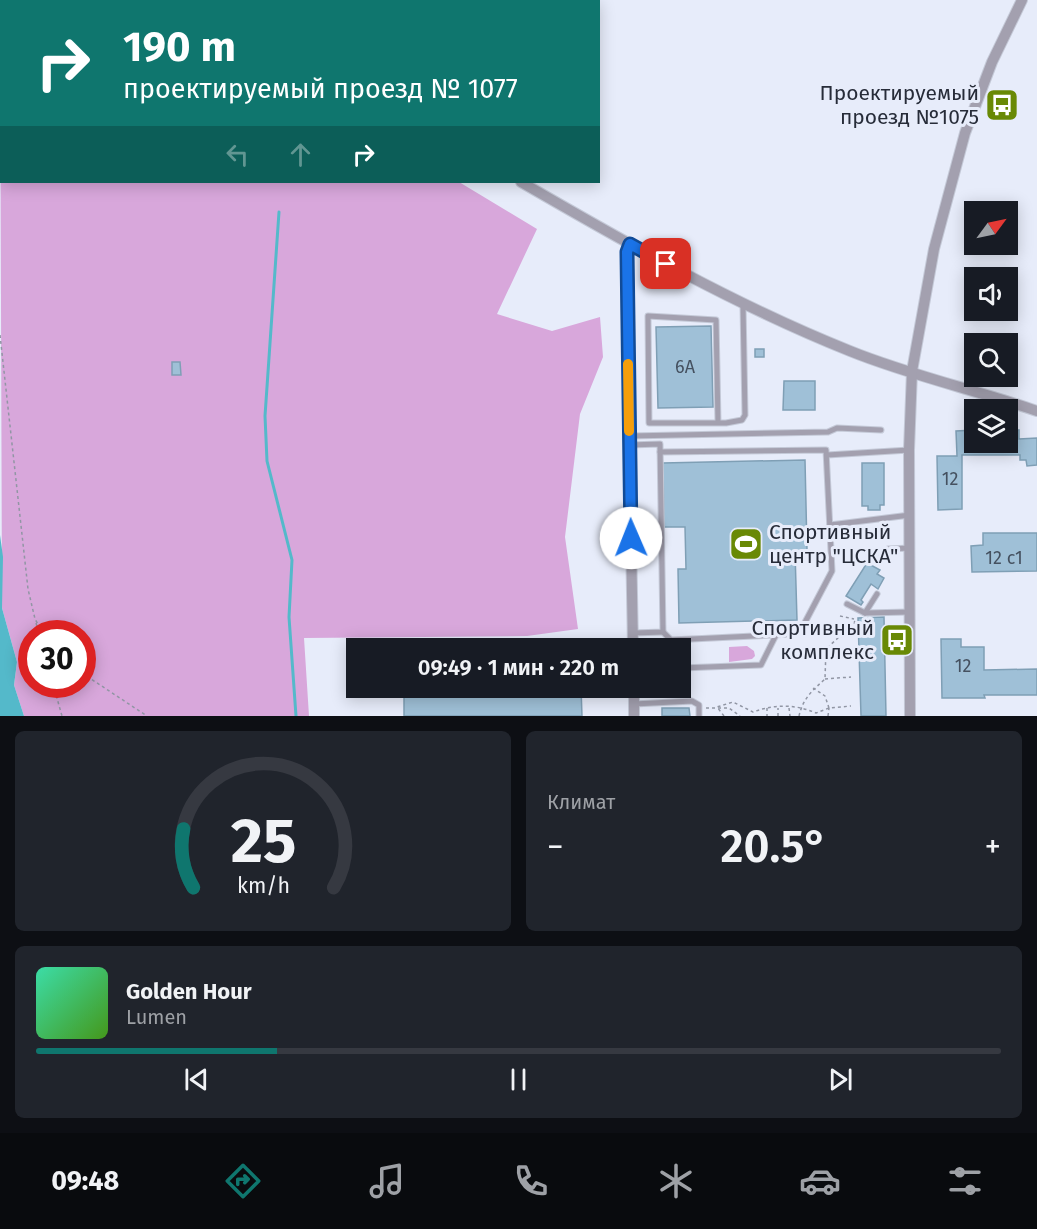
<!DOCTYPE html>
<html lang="ru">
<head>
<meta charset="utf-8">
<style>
  body { margin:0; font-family:"Fira Sans",sans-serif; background:#20242c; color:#f1f3f6; height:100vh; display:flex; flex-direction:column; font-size:22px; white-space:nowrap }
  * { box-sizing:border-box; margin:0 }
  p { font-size:20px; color:#9ea1a6 }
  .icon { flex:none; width:33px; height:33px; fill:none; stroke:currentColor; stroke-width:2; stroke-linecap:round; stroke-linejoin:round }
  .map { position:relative; height:716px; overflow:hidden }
  .sheet { display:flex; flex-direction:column; gap:15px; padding:15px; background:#0d0f14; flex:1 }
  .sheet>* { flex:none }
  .top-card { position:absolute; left:0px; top:0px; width:600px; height:183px; box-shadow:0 3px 15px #0003; background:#0f766e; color:#fff; overflow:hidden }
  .needle { width:39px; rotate:57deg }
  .fabs { position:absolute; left:964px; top:201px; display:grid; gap:12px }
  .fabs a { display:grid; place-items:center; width:54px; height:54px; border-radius:0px; background:#171b24; box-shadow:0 3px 15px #0003; font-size:30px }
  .speed { position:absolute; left:18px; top:620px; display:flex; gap:12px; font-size:30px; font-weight:700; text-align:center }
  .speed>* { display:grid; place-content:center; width:78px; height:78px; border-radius:50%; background:#171b24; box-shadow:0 3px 15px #0003; line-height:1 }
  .speed .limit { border:9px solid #d22; background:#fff; color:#111 }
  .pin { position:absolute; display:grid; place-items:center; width:51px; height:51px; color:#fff; margin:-26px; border-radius:12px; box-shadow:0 3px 9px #0006 }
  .me { position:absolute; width:66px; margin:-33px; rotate:359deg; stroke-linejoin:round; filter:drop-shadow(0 0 4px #0008) }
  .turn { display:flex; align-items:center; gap:21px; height:126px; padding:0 24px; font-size:27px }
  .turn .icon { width:78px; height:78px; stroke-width:2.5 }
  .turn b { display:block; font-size:42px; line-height:51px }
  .lanes { display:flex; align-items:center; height:57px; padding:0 24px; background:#0003; justify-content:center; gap:30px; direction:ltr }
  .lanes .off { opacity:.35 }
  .big { font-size:45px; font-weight:600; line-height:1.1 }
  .sheet .widget { flex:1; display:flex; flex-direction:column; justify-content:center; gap:9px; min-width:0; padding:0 21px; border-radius:9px; background:#20242c }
  .sheet .dial { align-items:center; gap:0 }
  .dial svg { height:156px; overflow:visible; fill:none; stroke:#363941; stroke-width:7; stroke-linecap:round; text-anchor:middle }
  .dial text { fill:#f1f3f6; stroke:none }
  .song { display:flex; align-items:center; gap:18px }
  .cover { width:72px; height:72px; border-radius:9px; background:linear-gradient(135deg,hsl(160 70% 55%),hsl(100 70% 35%)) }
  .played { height:6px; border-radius:3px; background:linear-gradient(90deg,#0f766e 25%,#363941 25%) }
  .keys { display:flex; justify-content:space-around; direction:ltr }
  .heat { display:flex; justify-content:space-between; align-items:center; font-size:33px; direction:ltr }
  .sheet .tiles { flex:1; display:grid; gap:15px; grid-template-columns:1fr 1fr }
  .widget:last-child { grid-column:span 2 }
  .trip { position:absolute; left:346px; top:638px; width:345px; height:60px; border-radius:0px; background:#171b24; box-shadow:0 3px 15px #0003; font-weight:600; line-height:60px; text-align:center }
  .dock { display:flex; height:96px; justify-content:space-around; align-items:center; background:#090b0e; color:#9ea1a6 }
  .dock .icon { width:42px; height:42px }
  .dock .current { color:#0f766e }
  .dock b { font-size:27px; color:#f1f3f6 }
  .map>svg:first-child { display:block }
</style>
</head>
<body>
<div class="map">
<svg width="1037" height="716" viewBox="0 0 1037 716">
  <rect width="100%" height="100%" fill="#e7ecfa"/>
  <g fill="#d8a7db" fill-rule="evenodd">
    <path d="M0 0H239L2 2V182H459L537 229 497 314 552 331 600 317 603 357 580 414 565 537 578 629 527 636 304 638 309 716H24L14 685 17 662 2 608ZM32 633H82V684H32Z"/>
    <path d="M747 646 754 651 755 656 752 659 729 662V647Z"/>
  </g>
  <path fill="#54b9ca" d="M0 535 3 557 2 608 17 662 14 685 24 716H0Z"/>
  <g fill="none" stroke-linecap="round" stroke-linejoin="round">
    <path stroke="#54b9ca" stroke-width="3" d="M279 212 265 416 267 461 292 560 289 617 296 716"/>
  </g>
  <g fill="#9fc0d7" stroke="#7f9fb5" stroke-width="1.5">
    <path d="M711 326 713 407 658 408 656 327Z"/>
    <rect x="755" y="349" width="9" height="8"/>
    <path d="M172 362H180L181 375H172Z"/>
    <path d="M784 381H815V410H783Z"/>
    <path d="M975 430V442H1008V430H1019V439L1037 438V465L1027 466 1026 460H1020V455H962V509L938 510 937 456H957L956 431Z"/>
    <path d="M805 460 807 550 795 551 797 620 679 623 678 569H686L685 527H664L663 463Z"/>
    <path d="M862 463H884V505H880V510H868V506H862Z"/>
    <path d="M983 533H1037V571L972 572 971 546 983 545Z"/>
    <path d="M867 563 880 570 877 574 884 578 878 589 871 584 861 600 863 602 861 605 846 596Z"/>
    <path d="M884 617 886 716H861L858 618Z"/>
    <path d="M941 639H961V647H984V670L1037 669V695H984L985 698H942Z"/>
    <path d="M404 687H581L582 716H404Z"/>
    <path d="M662 708H689L690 716H662Z"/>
  </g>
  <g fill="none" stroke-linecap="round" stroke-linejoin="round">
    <g stroke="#c4c9d7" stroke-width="7">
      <g id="service">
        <path d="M718 423 716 320 648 316 649 423H726L742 420 745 415 743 305"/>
        <path d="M629 436 828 432 837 428 881 430"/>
        <path d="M629 445 660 444 663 632 633 633"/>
        <path d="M660 452 826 450 832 571 802 628 792 634 671 640 663 632"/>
        <path d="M827 455 909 450"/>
        <path d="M830 525 910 515"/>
        <path d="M877 562 888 549 910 548"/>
        <path d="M847 604 865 613 909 612"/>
        <path d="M865 613 877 594"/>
        <path d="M681 668 761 665 776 635"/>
        <path d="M634 704 692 701 699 705V716"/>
      </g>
    </g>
    <g stroke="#c4c9d7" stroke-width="12">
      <g id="minor">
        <path d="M274 2V0"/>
        <path d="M521 182C628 244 735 305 850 351 909 375 976 390 1037 411"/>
        <path d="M630 244 626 265 633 648"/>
        <path d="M634 687V716"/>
        <path d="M910 716 909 450 912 371 934 249 965 133 992 62 1022 0"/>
      </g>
    </g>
    <g stroke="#9196a4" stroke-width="1.5" stroke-dasharray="3 3" stroke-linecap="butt">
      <path d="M1 0 2 2"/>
      <path d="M0 85 2 66"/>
      <path d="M0 335 28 589 35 619 43 633"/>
      <path d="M840 616 854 619"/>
      <path d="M36 623 39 633"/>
      <path d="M82 673 147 716"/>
      <path d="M825 679 851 677"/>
      <path d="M53 684 62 716"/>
      <path d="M813 688 825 696 829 708 851 706"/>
      <path d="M706 708H729L740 716"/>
      <path d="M767 708V716"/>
      <path d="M789 708 790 716"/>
      <path d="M724 716 717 707 733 702 753 712C775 704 795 704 816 713L829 708"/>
      <path d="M778 716V708"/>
      <path d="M799 716C803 698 813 690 825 679L826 649 839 637 853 636 855 618"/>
      <path d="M828 716 829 708"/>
    </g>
    <use href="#service" stroke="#a3a0af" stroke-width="5"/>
    <use href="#minor" stroke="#a3a0af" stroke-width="10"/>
  </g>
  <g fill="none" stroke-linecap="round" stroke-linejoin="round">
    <g stroke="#114b97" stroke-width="15">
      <path id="route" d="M631 538 627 252 630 244 666 264"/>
    </g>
    <use href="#route" stroke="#1a73e8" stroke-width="10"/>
    <path stroke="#f59e0b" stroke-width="10" d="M628 364 629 431"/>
  </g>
  <defs>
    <g id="bus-square" transform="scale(1.725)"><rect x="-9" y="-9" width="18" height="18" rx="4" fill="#698905" stroke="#e7ecfa"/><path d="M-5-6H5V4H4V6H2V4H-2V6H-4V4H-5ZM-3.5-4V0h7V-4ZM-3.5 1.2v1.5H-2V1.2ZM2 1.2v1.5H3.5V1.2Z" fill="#fff"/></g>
    <g id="stadium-square" transform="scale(1.725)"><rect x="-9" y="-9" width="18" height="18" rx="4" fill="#698905" stroke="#e7ecfa"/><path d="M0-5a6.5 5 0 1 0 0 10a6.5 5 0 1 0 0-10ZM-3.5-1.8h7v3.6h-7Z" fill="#fff"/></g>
  </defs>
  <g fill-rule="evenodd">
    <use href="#bus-square" x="1002" y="105"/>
    <use href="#stadium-square" x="746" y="544"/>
    <use href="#bus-square" x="897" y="640"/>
  </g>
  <g text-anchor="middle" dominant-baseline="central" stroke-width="6" stroke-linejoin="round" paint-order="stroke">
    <g font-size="18" fill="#455160">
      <text x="685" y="367">6А</text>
      <text x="950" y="479">12</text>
      <text x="1004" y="558">12 с1</text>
      <text x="963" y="666">12</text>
    </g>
    <g font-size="21" fill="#272c39" stroke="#e7ecfa" text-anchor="end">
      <text x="979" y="93">Проектируемый<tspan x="979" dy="24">проезд №1075</tspan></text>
      <text x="769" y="532" text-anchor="start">Спортивный<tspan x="769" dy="24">центр "ЦСКА"</tspan></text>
      <text x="874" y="628">Спортивный<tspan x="874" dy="24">комплекс</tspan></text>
    </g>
  </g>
</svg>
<div class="fabs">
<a><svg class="needle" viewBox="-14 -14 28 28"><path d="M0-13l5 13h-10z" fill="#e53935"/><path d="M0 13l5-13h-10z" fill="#9ea1a6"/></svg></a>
<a><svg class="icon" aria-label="sound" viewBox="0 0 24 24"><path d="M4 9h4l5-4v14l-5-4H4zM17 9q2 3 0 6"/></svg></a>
<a><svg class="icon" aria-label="search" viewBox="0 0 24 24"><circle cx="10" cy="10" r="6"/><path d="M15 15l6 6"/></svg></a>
<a><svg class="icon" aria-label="layers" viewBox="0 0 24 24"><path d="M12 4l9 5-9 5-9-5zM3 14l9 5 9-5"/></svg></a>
</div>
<div class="speed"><div class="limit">30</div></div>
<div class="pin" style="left:666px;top:264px;background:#d93025"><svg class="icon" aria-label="arrive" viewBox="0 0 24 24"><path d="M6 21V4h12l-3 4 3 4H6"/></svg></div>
<svg class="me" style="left:631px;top:538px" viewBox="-20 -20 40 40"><circle r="19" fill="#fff"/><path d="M0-13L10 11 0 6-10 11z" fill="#1a73e8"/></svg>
<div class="trip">09:49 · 1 мин · 220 m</div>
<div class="top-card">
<div class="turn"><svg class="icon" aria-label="right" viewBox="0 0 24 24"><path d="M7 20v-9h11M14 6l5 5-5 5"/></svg><div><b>190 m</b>проектируемый проезд № 1077</div></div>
<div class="lanes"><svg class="icon off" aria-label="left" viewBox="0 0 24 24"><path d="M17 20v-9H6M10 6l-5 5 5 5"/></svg><svg class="icon off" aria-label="ahead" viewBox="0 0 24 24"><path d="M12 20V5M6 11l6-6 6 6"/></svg><svg class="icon" aria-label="right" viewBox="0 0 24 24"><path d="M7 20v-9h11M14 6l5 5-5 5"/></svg></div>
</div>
</div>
<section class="sheet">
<div class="tiles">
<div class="widget dial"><svg viewBox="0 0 100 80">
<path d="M14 69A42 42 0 1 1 86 69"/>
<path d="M14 69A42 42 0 0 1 9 39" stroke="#0f766e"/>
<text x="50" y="56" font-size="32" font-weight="700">25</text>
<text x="50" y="72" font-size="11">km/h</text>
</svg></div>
<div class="widget"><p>Климат</p>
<div class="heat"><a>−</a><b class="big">20.5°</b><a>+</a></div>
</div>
<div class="widget">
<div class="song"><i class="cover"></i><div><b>Golden Hour</b><p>Lumen</p></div></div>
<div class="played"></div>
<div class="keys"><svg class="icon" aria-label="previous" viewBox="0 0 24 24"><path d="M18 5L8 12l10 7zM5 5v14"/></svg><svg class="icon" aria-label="pause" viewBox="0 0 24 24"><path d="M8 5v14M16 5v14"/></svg><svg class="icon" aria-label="next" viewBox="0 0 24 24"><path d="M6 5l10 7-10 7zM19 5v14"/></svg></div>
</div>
</div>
</section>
<nav class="dock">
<b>09:48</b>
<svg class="icon current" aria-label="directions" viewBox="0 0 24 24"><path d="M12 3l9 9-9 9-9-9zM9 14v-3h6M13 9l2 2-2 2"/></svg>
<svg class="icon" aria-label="music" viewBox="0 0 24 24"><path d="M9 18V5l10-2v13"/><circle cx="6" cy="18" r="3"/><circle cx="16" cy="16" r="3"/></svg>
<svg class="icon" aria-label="phone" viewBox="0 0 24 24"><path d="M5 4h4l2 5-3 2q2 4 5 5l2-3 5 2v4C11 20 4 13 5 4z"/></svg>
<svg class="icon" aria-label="climate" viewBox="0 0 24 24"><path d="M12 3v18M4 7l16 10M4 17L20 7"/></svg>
<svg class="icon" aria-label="car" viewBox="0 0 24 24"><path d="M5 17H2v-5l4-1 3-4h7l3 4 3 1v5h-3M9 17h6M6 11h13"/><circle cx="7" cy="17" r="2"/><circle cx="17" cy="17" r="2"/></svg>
<svg class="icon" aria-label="filters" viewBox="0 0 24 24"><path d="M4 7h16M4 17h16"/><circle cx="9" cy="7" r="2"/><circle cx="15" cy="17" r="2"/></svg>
</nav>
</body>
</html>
